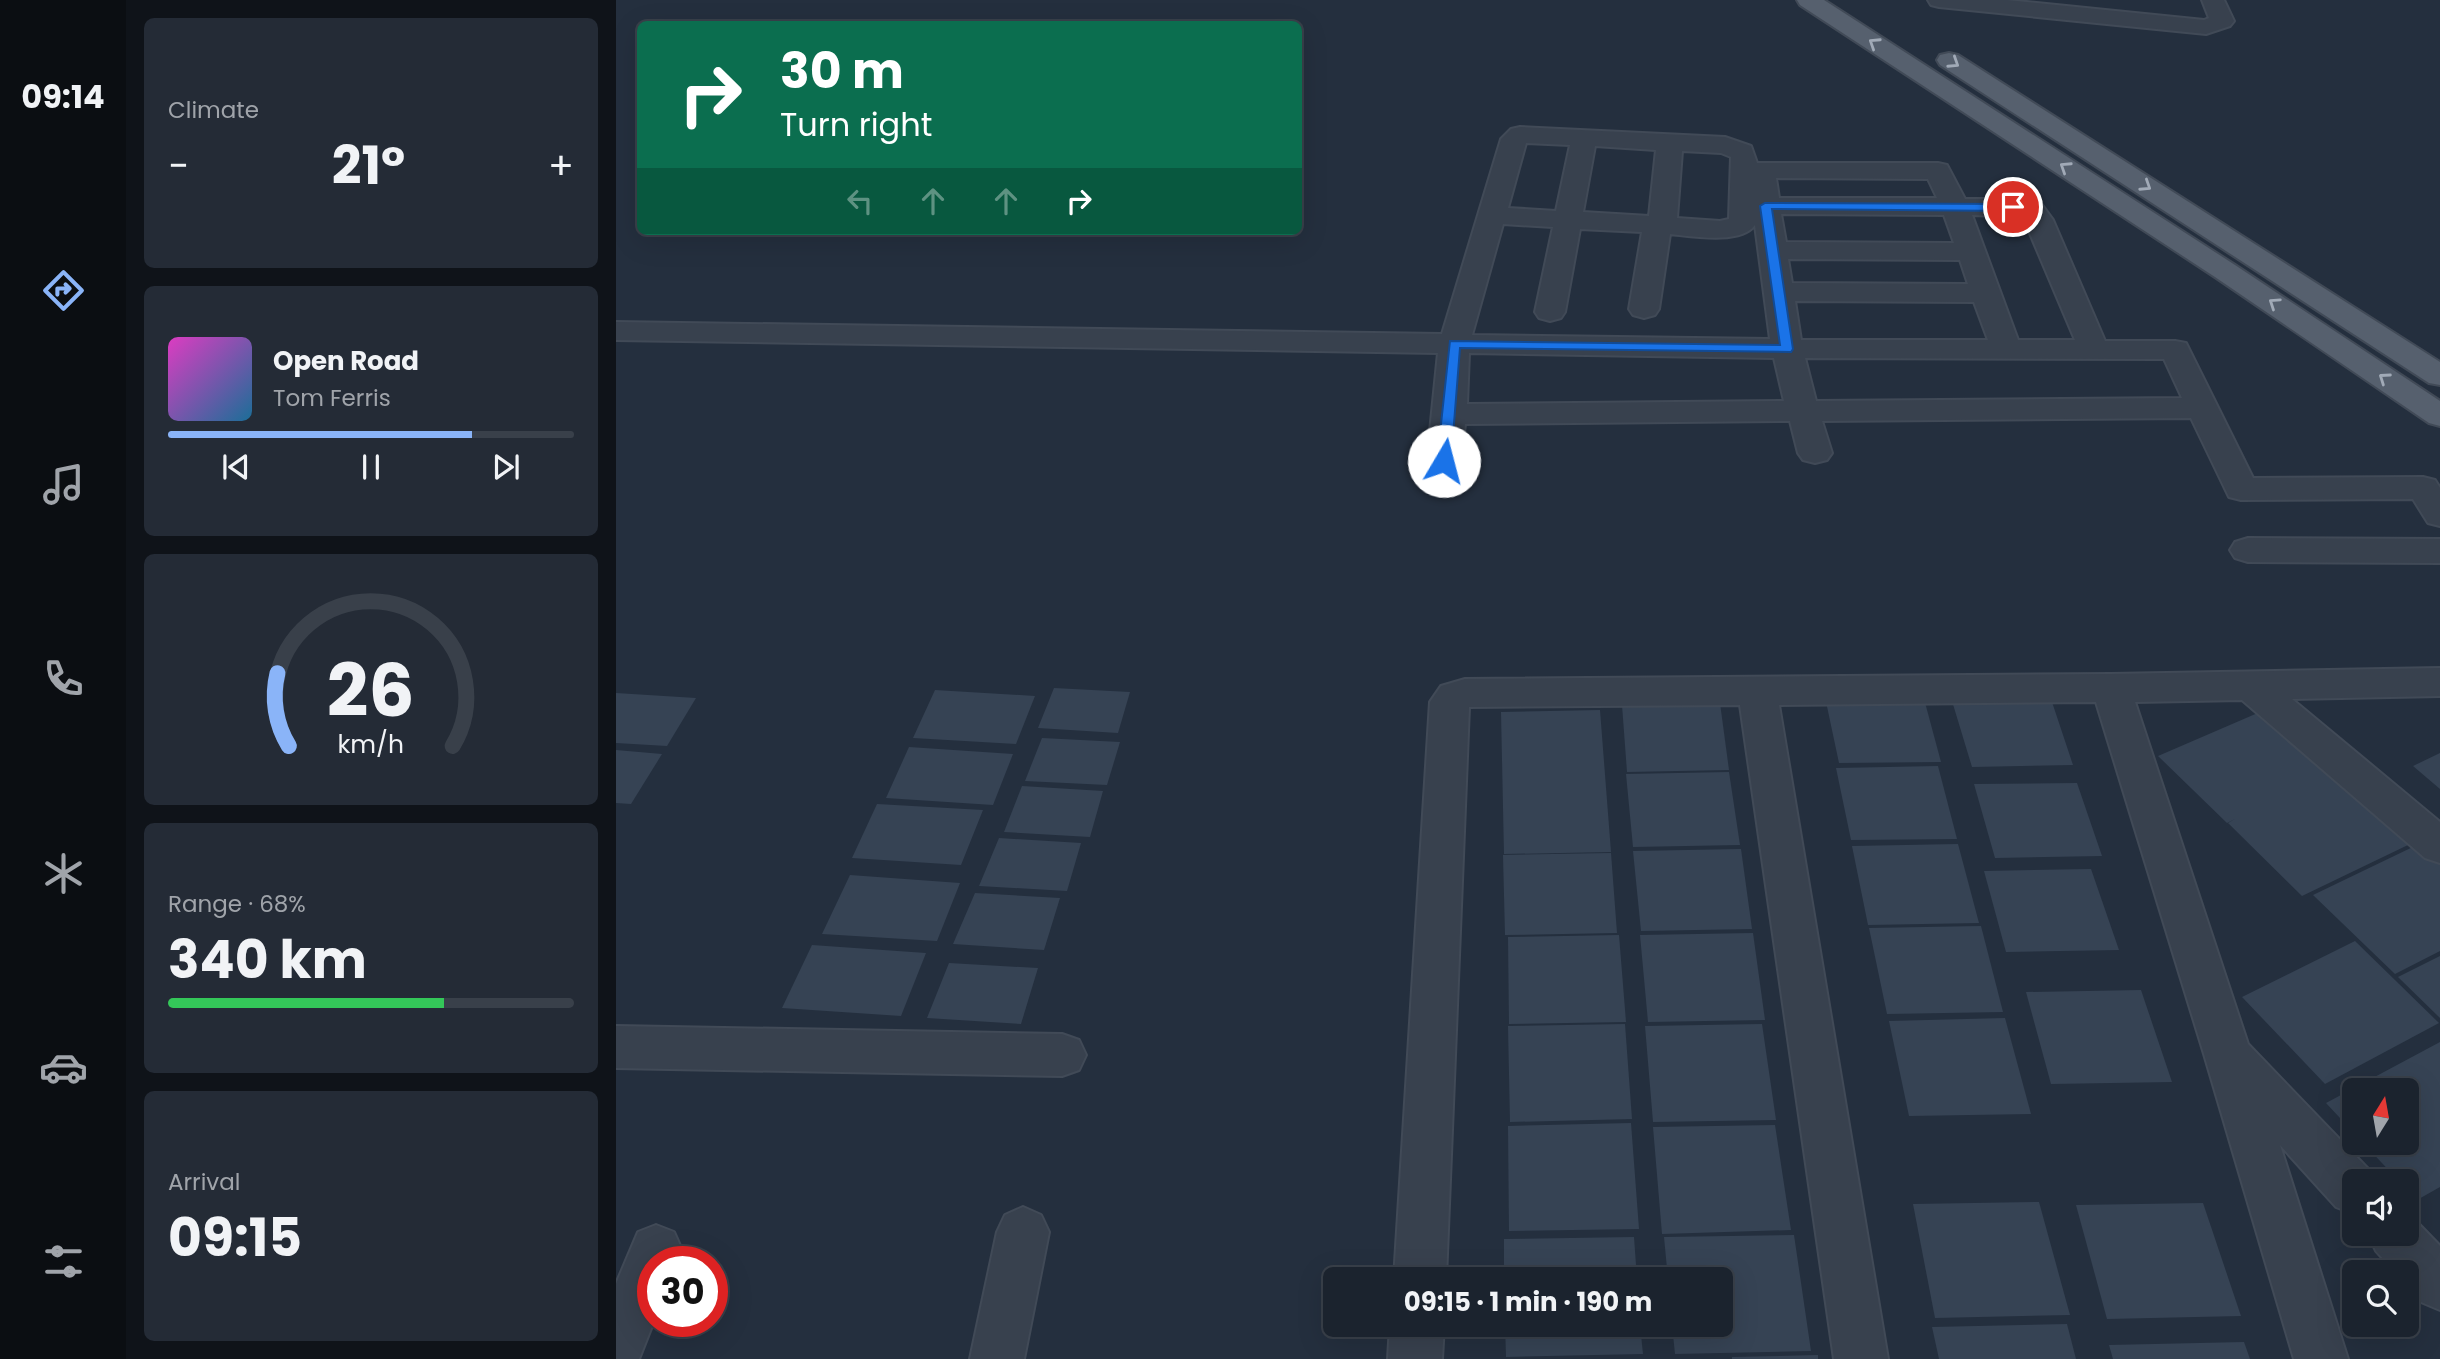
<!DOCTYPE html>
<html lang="en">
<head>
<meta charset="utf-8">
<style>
  body { margin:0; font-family:Poppins,sans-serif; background:#242b36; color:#f1f3f6; height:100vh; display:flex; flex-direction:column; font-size:26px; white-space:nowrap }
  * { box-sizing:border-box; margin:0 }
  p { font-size:23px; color:#a0a4aa }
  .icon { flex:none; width:38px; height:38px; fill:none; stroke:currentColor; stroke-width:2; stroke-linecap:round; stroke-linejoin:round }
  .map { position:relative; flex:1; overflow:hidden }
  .drawer { display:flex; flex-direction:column; gap:18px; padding:18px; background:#0f1319; width:490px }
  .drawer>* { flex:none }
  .top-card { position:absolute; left:21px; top:21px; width:665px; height:214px; border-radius:10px; box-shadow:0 7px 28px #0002,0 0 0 2px #39404a; background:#0b6e4f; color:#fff; overflow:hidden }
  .needle { width:46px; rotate:11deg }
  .controls { position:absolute; left:1726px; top:1078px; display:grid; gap:14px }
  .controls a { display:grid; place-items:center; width:77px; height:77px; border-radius:10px; background:#1b232e; box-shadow:0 7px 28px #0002,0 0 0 2px #39404a; font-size:35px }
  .speed { position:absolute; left:21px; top:1246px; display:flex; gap:14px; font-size:35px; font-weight:700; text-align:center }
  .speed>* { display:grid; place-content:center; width:91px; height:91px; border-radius:50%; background:#1b232e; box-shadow:0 7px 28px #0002,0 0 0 2px #39404a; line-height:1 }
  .speed .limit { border:10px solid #d22; background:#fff; color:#111 }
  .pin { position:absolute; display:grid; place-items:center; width:60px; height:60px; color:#fff; margin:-30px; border:4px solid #fff; border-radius:50%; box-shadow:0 2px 7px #0007 }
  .me { position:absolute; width:77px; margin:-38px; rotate:8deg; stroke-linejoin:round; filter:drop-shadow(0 0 5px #0008) }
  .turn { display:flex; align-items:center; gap:24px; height:147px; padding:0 28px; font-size:32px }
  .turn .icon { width:91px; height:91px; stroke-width:2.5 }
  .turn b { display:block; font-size:49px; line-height:60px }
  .lanes { display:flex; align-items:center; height:66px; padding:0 28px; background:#0003; justify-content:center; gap:35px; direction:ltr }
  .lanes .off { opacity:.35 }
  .big { font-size:52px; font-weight:700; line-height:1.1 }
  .drawer .tile { flex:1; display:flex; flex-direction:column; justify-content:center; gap:10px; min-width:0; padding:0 24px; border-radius:10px; background:#242b36 }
  .drawer .dial { align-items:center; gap:0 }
  .dial svg { height:182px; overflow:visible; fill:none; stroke:#39404a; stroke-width:7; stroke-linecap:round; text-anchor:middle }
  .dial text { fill:#f1f3f6; stroke:none }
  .song { display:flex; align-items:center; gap:21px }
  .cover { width:84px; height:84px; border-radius:10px; background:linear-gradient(135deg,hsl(310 70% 55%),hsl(200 70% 35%)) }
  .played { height:7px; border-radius:4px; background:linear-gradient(90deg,#8ab4f8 75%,#39404a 75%) }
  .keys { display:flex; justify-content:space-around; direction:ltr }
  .heat { display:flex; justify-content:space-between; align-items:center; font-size:38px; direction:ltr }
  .charge { height:10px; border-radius:5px; background:linear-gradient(90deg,#34c759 68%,#39404a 0) }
  .trip { position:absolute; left:707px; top:1267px; width:410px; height:70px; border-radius:10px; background:#1b232e; box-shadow:0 7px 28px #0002,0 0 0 2px #39404a; font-weight:700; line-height:70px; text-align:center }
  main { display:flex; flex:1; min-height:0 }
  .tabs { display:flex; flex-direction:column; width:126px; justify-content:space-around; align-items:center; background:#0b0e12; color:#a0a4aa }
  .tabs .icon { width:49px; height:49px }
  .tabs .current { color:#8ab4f8 }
  .tabs b { font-size:32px; color:#f1f3f6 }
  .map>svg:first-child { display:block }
</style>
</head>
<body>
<main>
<nav class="tabs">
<b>09:14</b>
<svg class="icon current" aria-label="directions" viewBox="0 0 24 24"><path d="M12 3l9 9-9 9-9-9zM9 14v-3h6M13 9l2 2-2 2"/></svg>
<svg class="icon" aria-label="music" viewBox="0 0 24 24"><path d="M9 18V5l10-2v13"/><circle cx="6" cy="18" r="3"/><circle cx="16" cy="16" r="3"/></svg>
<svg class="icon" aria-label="phone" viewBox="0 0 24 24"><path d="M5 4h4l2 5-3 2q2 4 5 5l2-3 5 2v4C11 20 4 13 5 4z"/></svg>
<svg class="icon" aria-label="climate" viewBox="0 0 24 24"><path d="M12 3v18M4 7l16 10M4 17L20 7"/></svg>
<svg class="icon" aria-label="car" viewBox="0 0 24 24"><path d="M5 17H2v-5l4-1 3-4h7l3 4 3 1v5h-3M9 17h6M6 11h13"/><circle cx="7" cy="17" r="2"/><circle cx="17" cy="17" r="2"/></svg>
<svg class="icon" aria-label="filters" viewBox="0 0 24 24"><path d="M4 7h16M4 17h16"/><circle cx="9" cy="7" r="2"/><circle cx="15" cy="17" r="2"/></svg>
</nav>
<section class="drawer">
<div class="tile"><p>Climate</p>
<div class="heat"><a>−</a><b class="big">21°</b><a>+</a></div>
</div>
<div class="tile">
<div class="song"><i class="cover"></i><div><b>Open Road</b><p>Tom Ferris</p></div></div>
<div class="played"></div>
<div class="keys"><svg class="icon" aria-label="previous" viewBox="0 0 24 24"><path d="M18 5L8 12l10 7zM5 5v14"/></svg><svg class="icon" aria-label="pause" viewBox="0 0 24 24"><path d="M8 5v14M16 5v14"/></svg><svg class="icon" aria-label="next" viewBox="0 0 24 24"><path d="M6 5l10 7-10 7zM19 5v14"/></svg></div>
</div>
<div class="tile dial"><svg viewBox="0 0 100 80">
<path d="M14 69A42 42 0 1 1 86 69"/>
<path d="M14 69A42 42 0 0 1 9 37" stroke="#8ab4f8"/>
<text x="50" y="56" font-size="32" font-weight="700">26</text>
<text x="50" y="72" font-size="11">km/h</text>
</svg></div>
<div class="tile"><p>Range · 68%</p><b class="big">340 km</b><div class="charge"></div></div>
<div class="tile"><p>Arrival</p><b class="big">09:15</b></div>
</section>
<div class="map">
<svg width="1824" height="1359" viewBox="0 0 1824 1359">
  <rect width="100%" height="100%" fill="#242f3e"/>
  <g fill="#364354">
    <path d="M438 688 514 692 502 733 422 728Z"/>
    <path d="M319 690 419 696 400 744 297 738Z"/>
    <path d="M0 693 80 698 51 746 0 743Z"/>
    <path d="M1307 695 1325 762 1223 763 1209 697Z"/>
    <path d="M1435 699 1457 765 1356 767 1336 701Z"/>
    <path d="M1104 703 1113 770 1011 772 1006 705Z"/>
    <path d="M984 710 995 852 888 854 885 712Z"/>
    <path d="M1644 712 1792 845 1686 896 1612 823 1619 819 1611 823 1542 756Z"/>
    <path d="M426 738 504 742 491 785 409 781Z"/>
    <path d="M293 747 397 754 377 805 270 798Z"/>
    <path d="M0 750 46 754 15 804 0 803Z"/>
    <path d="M1824 753V789L1797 766Z"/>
    <path d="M1322 766 1341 839 1235 840 1220 768Z"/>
    <path d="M1113 772 1124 845 1017 847 1010 774Z"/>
    <path d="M1461 783 1486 856 1379 858 1358 784Z"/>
    <path d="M406 786 487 791 474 837 388 832Z"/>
    <path d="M261 804 367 810 345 865 236 858Z"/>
    <path d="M383 838 465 843 451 891 363 886Z"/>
    <path d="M1342 844 1363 923 1252 925 1236 846Z"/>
    <path d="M1803 844 1824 864V951L1779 974 1697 895Z"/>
    <path d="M1125 849 1136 929 1025 931 1017 851Z"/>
    <path d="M995 853 1001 933 889 935 887 855Z"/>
    <path d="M1475 869 1503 950 1390 952 1368 871Z"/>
    <path d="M234 875 344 883 321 941 206 934Z"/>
    <path d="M359 893 444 898 428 950 337 944Z"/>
    <path d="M1365 926 1387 1012 1271 1014 1253 928Z"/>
    <path d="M1137 933 1149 1020 1032 1022 1024 935Z"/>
    <path d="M1003 935 1010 1022 893 1024 892 937Z"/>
    <path d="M1739 941 1823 1023 1709 1084 1626 997Z"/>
    <path d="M196 945 310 953 285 1016 166 1008Z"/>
    <path d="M1824 956V1018L1782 977Z"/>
    <path d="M333 963 422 968 405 1024 311 1018Z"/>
    <path d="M1525 990 1556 1082 1435 1084 1410 992Z"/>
    <path d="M1389 1018 1415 1114 1293 1116 1273 1021Z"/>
    <path d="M1009 1024 1016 1119 894 1122 892 1026Z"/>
    <path d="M1146 1024 1160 1120 1037 1122 1029 1026Z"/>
    <path d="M1824 1042V1187L1801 1200 1790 1189V1181H1783L1747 1143H1790V1090H1738V1133L1710 1103Z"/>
    <path d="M1015 1123 1023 1229 893 1231 892 1126Z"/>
    <path d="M1159 1125 1175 1230 1046 1234 1037 1127Z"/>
    <path d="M1423 1202 1454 1315 1319 1318 1297 1204Z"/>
    <path d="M1587 1203 1625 1316 1491 1319 1460 1205Z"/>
    <path d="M1178 1235 1195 1351 1059 1354 1056 1325H1104V1279H1052L1048 1237Z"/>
    <path d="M1018 1237 1021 1279H888V1239Z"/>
    <path d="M1451 1324 1460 1359H1323L1316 1327Z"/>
    <path d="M889 1325H1024L1027 1354 890 1357Z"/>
    <path d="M1628 1342 1634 1359H1497L1493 1345Z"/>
    <path d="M1202 1355V1359H1116V1357Z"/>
  </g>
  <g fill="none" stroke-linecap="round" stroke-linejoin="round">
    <g stroke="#414a57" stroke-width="4">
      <g id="minor">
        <path d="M1312 0H1391L1588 20 1593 18 1586 0H1608L1618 21 1614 26 1590 34 1323 7 1315 5Z"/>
        <path d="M904 127 1109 137 1135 146 1141 163H1322L1331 165 1349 199H1397L1426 205 1437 220 1489 341H1559L1570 343 1637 478 1807 477 1819 480 1824 488V526L1812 523 1797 499 1625 500 1613 497 1575 418 1206 421 1216 453 1211 460 1199 463 1187 460 1182 453 1174 421 849 424 845 461 840 468 828 471 816 468 811 461 822 353 0 340V322L826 334 885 139 895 129ZM910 143 954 145 940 211 892 208ZM979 146 1040 150 1033 216 967 212ZM1066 151 1105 153 1115 157 1113 219 1104 221 1061 218ZM1160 178 1312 179 1321 198H1163ZM1165 214 1328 215 1338 243 1170 242ZM1356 215 1407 217 1459 340H1402ZM887 224 937 227 919 312 923 318 934 321 945 318 949 312 964 229 1026 232 1013 309 1017 315 1028 318 1039 315 1043 309 1054 234C1075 236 1124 245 1139 225L1154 339 856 335ZM1172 259 1344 260 1352 284 1176 283ZM1179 301 1358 302 1372 340H1185ZM853 353 1158 358 1168 401 851 404ZM1189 358 1548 359 1566 398 1200 401Z"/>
        <path d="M1632 538 1824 539V563L1632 562 1619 558 1614 550 1619 542Z"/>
        <path d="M1824 668V696L1676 699 1824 822V863L1809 858 1626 700 1519 702 1632 1044 1756 1173 1759 1181H1738V1214L1720 1207 1664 1145 1732 1359H1678L1588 1054 1480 702 1163 705 1272 1359H1218L1124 705 853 707 830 1279H778L814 702 825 686 849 679 1495 674Z"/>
        <path d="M0 1026 446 1034 463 1040 470 1055 463 1070 446 1076 0 1068Z"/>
        <path d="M407 1207 425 1215 433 1232 408 1359H354L381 1232 389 1215Z"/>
        <path d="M1790 1214 1796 1217 1824 1246V1310L1805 1302 1790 1285V1272H1779L1760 1251 1752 1234H1790Z"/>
        <path d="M40 1225 58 1232 66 1250 61 1262H37L38 1321 23 1359H0V1284L22 1232Z"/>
        <path d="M774 1325H828L826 1359H772Z"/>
      </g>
    </g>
    <g stroke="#414a57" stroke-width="4">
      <g id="major">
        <path d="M1181 0H1208L1619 265 1824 401V426L1813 423 1599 277 1184 5Z"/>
        <path d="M1333 53 1342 55 1824 362V385L1813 383 1324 65 1321 60 1324 55Z"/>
      </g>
    </g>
    <use href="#minor" fill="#38414e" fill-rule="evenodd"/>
    <use href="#major" fill="#56606e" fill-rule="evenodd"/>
  </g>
  <defs><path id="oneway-chevron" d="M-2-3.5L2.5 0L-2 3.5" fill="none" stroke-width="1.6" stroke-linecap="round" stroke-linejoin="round" transform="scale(1.75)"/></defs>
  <g stroke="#a1aab7">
    <use href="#oneway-chevron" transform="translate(1258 43) rotate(-147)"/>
    <use href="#oneway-chevron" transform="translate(1338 63) rotate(33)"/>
    <use href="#oneway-chevron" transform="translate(1449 167) rotate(-147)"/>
    <use href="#oneway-chevron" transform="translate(1530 186) rotate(33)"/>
    <use href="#oneway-chevron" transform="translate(1658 303) rotate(-146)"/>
    <use href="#oneway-chevron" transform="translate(1768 378) rotate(-145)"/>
  </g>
  <path fill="#1a73e8" stroke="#114b97" stroke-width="2" d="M1149 203 1397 204 1403 207 1397 211 1156 209 1177 349 1175 352 844 348 835 461 828 465 823 464 821 461 834 341 1164 345 1144 206Z"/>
</svg>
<div class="controls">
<a><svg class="needle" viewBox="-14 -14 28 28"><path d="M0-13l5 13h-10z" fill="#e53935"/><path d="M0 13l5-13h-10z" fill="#a0a4aa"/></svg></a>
<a><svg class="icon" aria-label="sound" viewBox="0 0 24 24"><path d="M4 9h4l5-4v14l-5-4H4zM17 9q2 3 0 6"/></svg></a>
<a><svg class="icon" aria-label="search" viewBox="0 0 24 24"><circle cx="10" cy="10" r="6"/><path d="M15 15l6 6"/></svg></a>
</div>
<div class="speed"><div class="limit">30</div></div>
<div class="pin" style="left:1397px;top:207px;background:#d93025"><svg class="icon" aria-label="arrive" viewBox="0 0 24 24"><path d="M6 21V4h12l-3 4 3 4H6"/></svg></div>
<svg class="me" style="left:828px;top:461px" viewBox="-20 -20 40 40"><circle r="19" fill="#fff"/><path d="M0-13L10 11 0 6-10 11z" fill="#1a73e8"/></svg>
<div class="trip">09:15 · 1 min · 190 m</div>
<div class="top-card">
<div class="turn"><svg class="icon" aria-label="right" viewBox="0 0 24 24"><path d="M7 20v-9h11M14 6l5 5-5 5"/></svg><div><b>30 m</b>Turn right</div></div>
<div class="lanes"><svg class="icon off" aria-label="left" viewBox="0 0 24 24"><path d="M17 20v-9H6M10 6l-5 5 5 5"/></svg><svg class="icon off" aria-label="ahead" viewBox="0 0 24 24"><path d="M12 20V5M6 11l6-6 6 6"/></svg><svg class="icon off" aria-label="ahead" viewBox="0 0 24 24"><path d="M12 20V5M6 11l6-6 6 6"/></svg><svg class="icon" aria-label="right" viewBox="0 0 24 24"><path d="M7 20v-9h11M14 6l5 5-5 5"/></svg></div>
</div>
</div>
</main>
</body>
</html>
